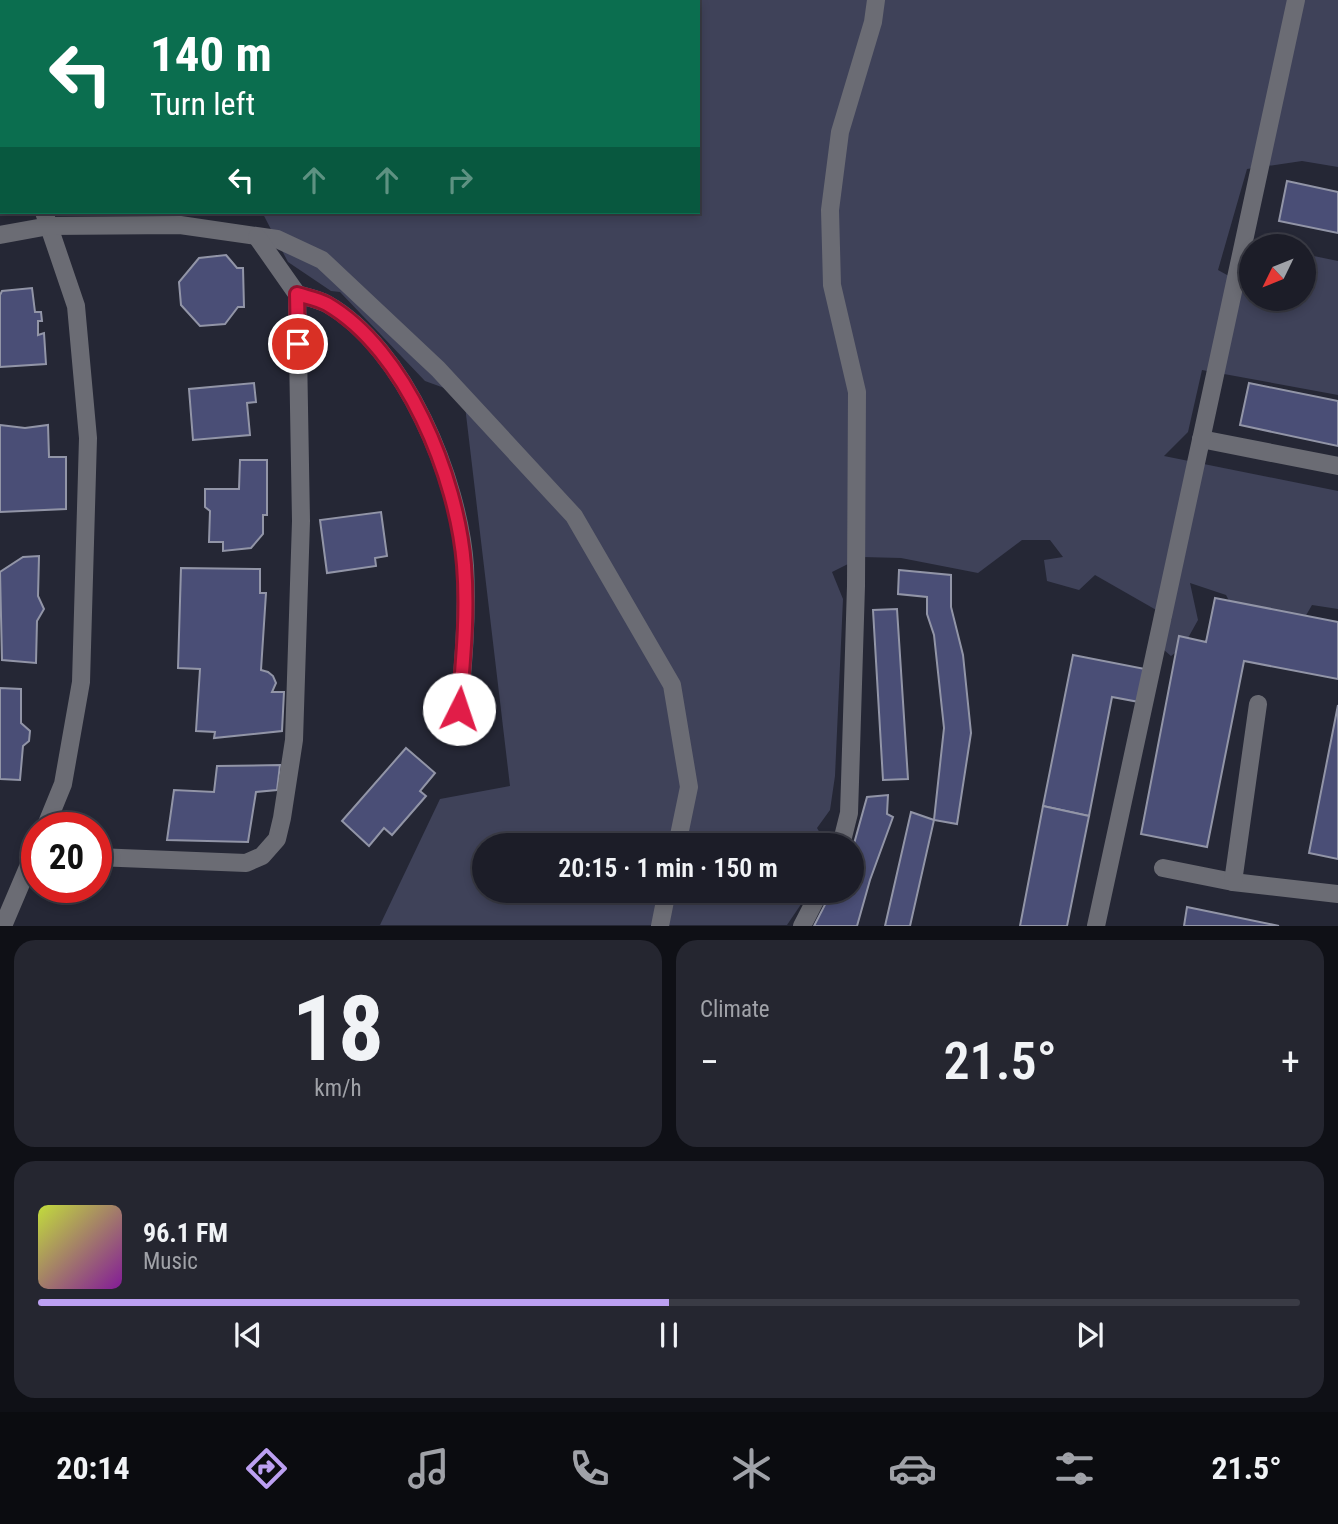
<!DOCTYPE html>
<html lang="en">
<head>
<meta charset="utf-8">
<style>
  body { margin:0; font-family:"Roboto Condensed",sans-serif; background:#252630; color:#f1f3f6; height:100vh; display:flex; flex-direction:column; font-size:26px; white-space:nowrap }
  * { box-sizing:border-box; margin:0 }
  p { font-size:23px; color:#a0a2a8 }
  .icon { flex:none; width:38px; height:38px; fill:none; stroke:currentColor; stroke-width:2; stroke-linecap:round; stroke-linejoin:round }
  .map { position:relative; height:926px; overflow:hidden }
  .sheet { display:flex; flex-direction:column; gap:14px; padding:14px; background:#0f1016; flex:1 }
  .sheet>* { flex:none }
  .top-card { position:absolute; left:0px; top:0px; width:700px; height:214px; box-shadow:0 4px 10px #0003,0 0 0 2px #3a3b45; background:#0b6e4f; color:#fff; overflow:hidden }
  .needle { width:46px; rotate:227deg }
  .tools { position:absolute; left:1239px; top:234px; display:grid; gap:14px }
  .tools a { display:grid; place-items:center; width:77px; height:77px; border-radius:50%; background:#1c1d28; box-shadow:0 4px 10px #0003,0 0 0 2px #3a3b45; font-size:35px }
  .speed { position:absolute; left:21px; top:812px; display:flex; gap:14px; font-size:35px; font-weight:700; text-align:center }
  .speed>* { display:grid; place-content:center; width:91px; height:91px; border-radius:50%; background:#1c1d28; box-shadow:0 4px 10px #0003,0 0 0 2px #3a3b45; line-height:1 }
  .speed .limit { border:10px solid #d22; background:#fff; color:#111 }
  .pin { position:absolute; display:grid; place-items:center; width:60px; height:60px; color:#fff; margin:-30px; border:4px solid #fff; border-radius:50%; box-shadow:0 2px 7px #0007 }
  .me { position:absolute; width:77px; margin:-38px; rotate:4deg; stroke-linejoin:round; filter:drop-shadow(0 0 5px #0008) }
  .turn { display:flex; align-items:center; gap:24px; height:147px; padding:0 35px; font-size:32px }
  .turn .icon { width:91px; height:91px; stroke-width:2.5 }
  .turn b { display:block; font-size:49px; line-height:60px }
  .lanes { display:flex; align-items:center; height:66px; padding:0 35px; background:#0003; justify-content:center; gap:35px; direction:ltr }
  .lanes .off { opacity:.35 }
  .big { font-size:52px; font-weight:600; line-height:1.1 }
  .sheet .widget { flex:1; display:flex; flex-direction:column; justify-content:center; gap:10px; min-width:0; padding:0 24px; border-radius:21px; background:#252630 }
  .sheet .dial { align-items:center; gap:0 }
  .dial b { font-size:91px; line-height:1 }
  .song { display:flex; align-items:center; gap:21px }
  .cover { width:84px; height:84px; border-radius:10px; background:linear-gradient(135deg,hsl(70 70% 55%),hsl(290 70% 35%)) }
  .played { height:7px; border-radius:4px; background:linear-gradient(90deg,#bca0f2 50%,#3a3b45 50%) }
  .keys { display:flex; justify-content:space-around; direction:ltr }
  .heat { display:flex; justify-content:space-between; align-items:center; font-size:38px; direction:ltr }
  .sheet .tiles { flex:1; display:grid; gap:14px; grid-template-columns:1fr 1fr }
  .widget:last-child { grid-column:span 2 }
  .trip { position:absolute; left:472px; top:833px; width:392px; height:70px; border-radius:35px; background:#1c1d28; box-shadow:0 4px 10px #0003,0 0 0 2px #3a3b45; font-weight:600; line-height:70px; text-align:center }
  .tabs { display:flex; height:112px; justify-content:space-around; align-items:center; background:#0b0c10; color:#a0a2a8 }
  .tabs .icon { width:49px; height:49px }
  .tabs .selected { color:#bca0f2 }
  .tabs b { font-size:32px; color:#f1f3f6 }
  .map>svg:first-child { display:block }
</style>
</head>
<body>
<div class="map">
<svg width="1338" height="926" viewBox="0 0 1338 926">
  <rect width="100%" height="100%" fill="#252735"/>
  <path fill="#3f4259" d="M176 0H1338V167L1302 161 1247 169 1218 270 1247 286 1251 278V299H1304V254L1338 261V395L1202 370 1188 432 1164 456 1338 491V609L1312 605 1287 648 1244 629 1226 595 1190 583 1198 620 1183 647 1171 656 1149 637 1172 619 1095 575 1079 590 1047 581 1044 560 1063 557 1050 540H1022L978 573 901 558 862 557 832 572 843 599 835 776 830 810 817 828 823 838 821 845H485V891H810L787 925H380L440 799 510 786 465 406 447 389 425 381 340 292 331 291 288 262 262 212H698V2Z"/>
  <g fill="#4a4e76" stroke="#9295a7" stroke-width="2">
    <path d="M1287 181 1338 192V233L1279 221Z"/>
    <path d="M226 255 237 268H243L244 307H238L225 324 200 326 181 305 179 282 199 258Z"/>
    <path d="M32 288 35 312H41L42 321H38V335L44 333 46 364 0 367V295L2 291Z"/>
    <path d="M254 383 256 402 247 403 250 435 193 440 189 389Z"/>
    <path d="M1249 383 1338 401V446L1240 425Z"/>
    <path d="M0 425 25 428 48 425 49 457H66V509L0 512Z"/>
    <path d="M240 460H267V515H263V534L251 548 223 551V542H209L210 511 205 507V489H239Z"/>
    <path d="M381 512 387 556 375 558 376 566 327 573 320 520Z"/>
    <path d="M39 556 38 596 44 609 37 621 36 663 2 660 0 572 23 557Z"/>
    <path d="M181 568 260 569V593H266L261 670 268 672 273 676 276 683 272 692H284L282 731 214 738 215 732 196 731 200 669 178 668Z"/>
    <path d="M899 570 951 575V607L963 655 971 733 957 824 934 820 944 728 934 635 927 614V597L898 594Z"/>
    <path d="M1215 598 1338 622V679L1244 661 1207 847 1141 834 1179 636 1206 642Z"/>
    <path d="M897 609 908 779 883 780 873 610Z"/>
    <path d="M1073 655 1145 669 1139 702 1112 697 1089 816 1043 806Z"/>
    <path d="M0 688 21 689V723L30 731 29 741 23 746 20 780 0 779Z"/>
    <path d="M1338 705V859L1309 853Z"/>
    <path d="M406 748 435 773 420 791 426 796 392 835 384 828 369 846 342 821Z"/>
    <path d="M280 765 277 790 256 792 248 842 167 840 174 790 214 792 217 766Z"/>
    <path d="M888 795 887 814 893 817 870 880 857 926H814L832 891H852V851L867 797Z"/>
    <path d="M1043 806 1089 816 1067 926H1020Z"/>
    <path d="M911 812 934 820 910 926H885Z"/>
    <path d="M1187 907 1279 926H1184Z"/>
  </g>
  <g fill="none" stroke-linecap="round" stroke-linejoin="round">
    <g stroke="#6b6c74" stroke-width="18">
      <path d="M0 84 2 89"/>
      <path d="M44 212 76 306 88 438 81 682 63 784 45 828"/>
      <path d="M0 235 49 226 180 225 277 239 322 260 438 369 574 516 672 685 689 787 677 845"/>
      <path d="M297 294C306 297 318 299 327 304 405 348 459 480 465 566 468 621 462 677 457 732"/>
      <path d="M1201 439 1338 466"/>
      <path d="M841 845 849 813 850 782 856 586 857 392 832 285 830 210 840 132 873 22 876 0"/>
      <path d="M96 857 246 863 262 856 277 839 282 818 294 740 301 521 297 294 257 237"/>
      <path d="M1163 868 1233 882 1338 894"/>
      <path d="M1233 882 1258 704"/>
      <path d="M3 926 37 846"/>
      <path d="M660 926 667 891"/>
      <path d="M802 926 820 891"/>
      <path d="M1096 926 1296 0"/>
    </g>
  </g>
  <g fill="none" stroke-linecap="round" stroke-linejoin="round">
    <g stroke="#92132f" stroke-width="18">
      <path id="route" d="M298 344 297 294C306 297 318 299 327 304 406 350 457 477 464 565 468 613 463 661 459 709"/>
    </g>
    <use href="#route" stroke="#e11d48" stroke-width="12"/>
  </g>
</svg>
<div class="tools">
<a><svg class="needle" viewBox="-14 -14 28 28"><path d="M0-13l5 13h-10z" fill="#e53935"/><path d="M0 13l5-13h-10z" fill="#a0a2a8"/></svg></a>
</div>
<div class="speed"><div class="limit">20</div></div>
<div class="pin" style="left:298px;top:344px;background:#d93025"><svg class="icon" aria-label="arrive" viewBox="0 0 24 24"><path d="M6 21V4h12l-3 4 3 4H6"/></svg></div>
<svg class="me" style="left:459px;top:709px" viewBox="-20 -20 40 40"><circle r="19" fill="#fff"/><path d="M0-13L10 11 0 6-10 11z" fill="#e11d48"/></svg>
<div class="trip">20:15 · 1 min · 150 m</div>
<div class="top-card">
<div class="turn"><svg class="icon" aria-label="left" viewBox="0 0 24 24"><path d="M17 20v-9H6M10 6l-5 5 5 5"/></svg><div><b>140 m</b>Turn left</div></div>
<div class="lanes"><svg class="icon" aria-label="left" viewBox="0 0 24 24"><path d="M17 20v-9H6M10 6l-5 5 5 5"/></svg><svg class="icon off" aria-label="ahead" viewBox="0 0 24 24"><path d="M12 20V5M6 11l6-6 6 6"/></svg><svg class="icon off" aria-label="ahead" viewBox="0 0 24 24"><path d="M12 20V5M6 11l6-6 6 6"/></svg><svg class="icon off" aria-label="right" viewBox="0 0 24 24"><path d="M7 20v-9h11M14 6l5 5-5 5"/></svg></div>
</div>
</div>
<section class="sheet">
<div class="tiles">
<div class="widget dial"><b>18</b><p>km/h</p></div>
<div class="widget"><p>Climate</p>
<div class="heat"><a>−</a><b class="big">21.5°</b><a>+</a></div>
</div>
<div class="widget">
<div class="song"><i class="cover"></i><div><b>96.1 FM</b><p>Music</p></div></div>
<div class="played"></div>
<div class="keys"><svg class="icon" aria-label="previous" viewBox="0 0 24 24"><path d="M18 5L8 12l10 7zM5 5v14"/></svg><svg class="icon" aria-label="pause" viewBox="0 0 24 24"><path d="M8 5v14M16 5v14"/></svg><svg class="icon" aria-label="next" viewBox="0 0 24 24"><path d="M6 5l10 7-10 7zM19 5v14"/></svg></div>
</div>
</div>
</section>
<nav class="tabs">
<b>20:14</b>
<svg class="icon selected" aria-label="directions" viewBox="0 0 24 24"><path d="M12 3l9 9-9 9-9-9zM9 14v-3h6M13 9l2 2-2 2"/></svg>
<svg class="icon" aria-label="music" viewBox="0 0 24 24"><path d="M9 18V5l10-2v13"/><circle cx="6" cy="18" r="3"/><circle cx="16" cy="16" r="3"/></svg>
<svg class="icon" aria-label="phone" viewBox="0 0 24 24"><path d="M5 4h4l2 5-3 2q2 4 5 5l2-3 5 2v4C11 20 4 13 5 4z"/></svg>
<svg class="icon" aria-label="climate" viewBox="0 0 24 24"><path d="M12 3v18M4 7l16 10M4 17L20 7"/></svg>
<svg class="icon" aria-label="car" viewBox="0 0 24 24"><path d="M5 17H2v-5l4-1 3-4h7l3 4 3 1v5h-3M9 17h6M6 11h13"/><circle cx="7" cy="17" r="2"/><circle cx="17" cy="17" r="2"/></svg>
<svg class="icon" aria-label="filters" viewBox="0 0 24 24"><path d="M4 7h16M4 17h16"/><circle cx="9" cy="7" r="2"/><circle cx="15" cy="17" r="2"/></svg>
<b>21.5°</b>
</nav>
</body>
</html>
